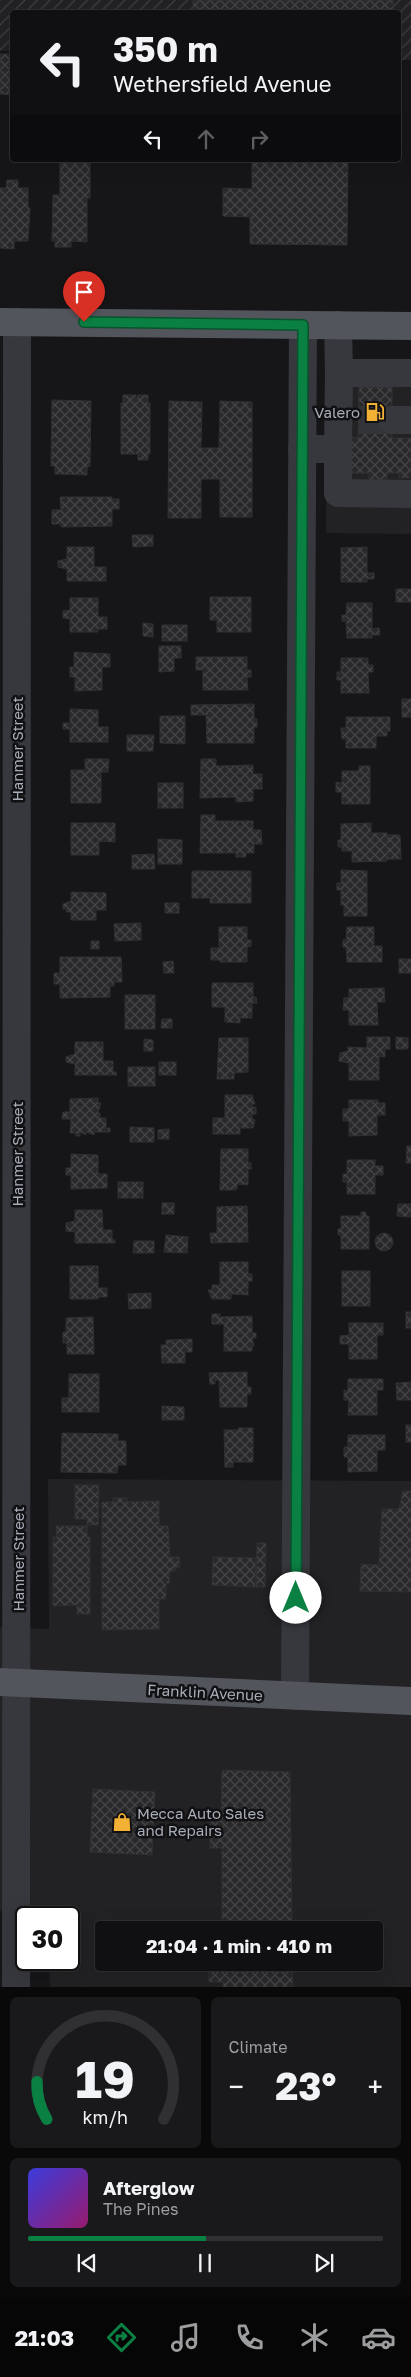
<!DOCTYPE html>
<html lang="en">
<head>
<meta charset="utf-8">
<style>
  body { margin:0; font-family:"Golos Text",sans-serif; background:#19191b; color:#f1f3f6; height:100vh; display:flex; flex-direction:column; font-size:19px; white-space:nowrap }
  * { box-sizing:border-box; margin:0 }
  p { font-size:16px; color:#9c9d9f }
  .icon { flex:none; width:28px; height:28px; fill:none; stroke:currentColor; stroke-width:2; stroke-linecap:round; stroke-linejoin:round }
  .map { position:relative; height:1987px; overflow:hidden }
  .sheet { display:flex; flex-direction:column; gap:10px; padding:10px; background:#09090a; flex:1 }
  .sheet>* { flex:none }
  .guide { position:absolute; left:10px; top:10px; width:391px; height:152px; border-radius:5px; box-shadow:0 5px 20px #0002,0 0 0 1px #303032; background:#101012; color:#f1f3f6; overflow:hidden }
  .speed { position:absolute; left:15px; top:1906px; display:flex; gap:10px; font-size:25px; font-weight:700; text-align:center }
  .speed>* { display:grid; place-content:center; width:65px; height:65px; border-radius:50%; background:#101012; box-shadow:0 5px 20px #0002,0 0 0 1px #303032; line-height:1 }
  .speed .limit { border:2px solid #111; border-radius:8px; background:#fff; color:#111 }
  .pin { position:absolute; display:grid; place-items:center; width:42px; height:42px; color:#fff; margin:-51px -21px; border-radius:50% 50% 50% 0; rotate:-45deg; box-shadow:0 0 5px #0007 }
  .pin .icon { rotate:45deg }
  .me { position:absolute; width:55px; margin:-28px; rotate:0deg; stroke-linejoin:round; filter:drop-shadow(0 0 4px #0008) }
  .turn { display:flex; align-items:center; gap:18px; height:105px; padding:0 20px; font-size:22px }
  .turn .icon { width:65px; height:65px; stroke-width:2.5 }
  .turn b { display:block; font-size:35px; line-height:42px }
  .lanes { display:flex; align-items:center; height:48px; padding:0 20px; background:#0003; justify-content:center; gap:25px; direction:ltr }
  .lanes .off { opacity:.35 }
  .big { font-size:38px; font-weight:700; line-height:1.1 }
  .sheet .tile { flex:1; display:flex; flex-direction:column; justify-content:center; gap:8px; min-width:0; padding:0 18px; border-radius:8px; background:#19191b }
  .sheet .dial { align-items:center; gap:0 }
  .dial svg { height:130px; overflow:visible; fill:none; stroke:#303032; stroke-width:7; stroke-linecap:round; text-anchor:middle }
  .dial text { fill:#f1f3f6; stroke:none }
  .song { display:flex; align-items:center; gap:15px }
  .cover { width:60px; height:60px; border-radius:8px; background:linear-gradient(135deg,hsl(240 70% 55%),hsl(320 70% 35%)) }
  .played { height:5px; border-radius:2px; background:linear-gradient(90deg,#0b8043 50%,#303032 50%) }
  .keys { display:flex; justify-content:space-around; direction:ltr }
  .heat { display:flex; justify-content:space-between; align-items:center; font-size:28px; direction:ltr }
  .sheet .tiles { flex:1; display:grid; gap:10px; grid-template-columns:1fr 1fr }
  .tile:last-child { grid-column:span 2 }
  .trip { position:absolute; left:95px; top:1921px; width:288px; height:50px; border-radius:5px; background:#101012; box-shadow:0 5px 20px #0002,0 0 0 1px #303032; font-weight:700; line-height:50px; text-align:center }
  .tabs { display:flex; height:80px; justify-content:space-around; align-items:center; background:#060607; color:#9c9d9f }
  .tabs .icon { width:35px; height:35px }
  .tabs .current { color:#0b8043 }
  .tabs b { font-size:22px; color:#f1f3f6 }
  .map>svg:first-child { display:block }
</style>
</head>
<body>
<div class="map">
<svg width="411" height="1987" viewBox="0 0 411 1987">
  <defs>
    <pattern id="industrial-furrows" width="10" height="10" patternUnits="userSpaceOnUse" patternTransform="scale(1.25)"><rect width="10" height="10" fill="#222225"/><path d="M-1 1l2-2M0 10L10 0M9 11l2-2" fill="none" stroke="#3f3f43"/></pattern>
    <pattern id="building-cross-hatch" width="8" height="8" patternUnits="userSpaceOnUse" patternTransform="scale(1.25)"><rect width="8" height="8" fill="#29292c"/><path d="M0 0l8 8M0 8l8-8" fill="none" stroke="#454548"/></pattern>
  </defs>
  <rect width="100%" height="100%" fill="#161618"/>
  <g fill="#222225" fill-rule="evenodd">
    <path d="M326 370 411 371V534L326 533Z"/>
    <path d="M48 1479 411 1481V1987H50L49 1960H69V1918L49 1917V1913L0 1911V1627L49 1629ZM104 1930H374V1962H104Z"/>
  </g>
  <path fill="url(#industrial-furrows)" d="M0 0H411V60H399V12H12V51H0Z"/>
  <g fill="url(#building-cross-hatch)" stroke="#303034">
    <rect x="193" y="0" width="200" height="12"/>
    <path d="M0 54H12V95L0 94Z"/>
    <path d="M252 160H348L347 245 250 244V217L223 216V188L252 189Z"/>
    <path d="M60 163H90V198H87V242L71 241V247H55V241H52L53 195H60Z"/>
    <path d="M7 180H18V188H28V208H30L28 241H14V249L0 248V188H6Z"/>
    <path d="M359 387H392V438H411V473L409 478H399V473H387V480H369V473H349V437L358 438Z"/>
    <path d="M123 395H136V403L138 395H148V403H150V454H148V460H138V454H121V403H123Z"/>
    <path d="M52 400 91 401 90 466 87 467V475L55 474V466H51Z"/>
    <path d="M169 401 202 402 201 448H219L220 401 252 402V517H220V479H201V518H168Z"/>
    <path d="M60 497H112V499H119V509H112V526L61 527V524H52V510H61Z"/>
    <path d="M132 535H153V546L133 547Z"/>
    <path d="M67 547H94V567H106V581H67V569L58 567V561L67 559Z"/>
    <path d="M367 547V573H374V579H367V582H341V548Z"/>
    <rect x="396" y="589" width="15" height="13"/>
    <path d="M210 597H251V632H217V620H210Z"/>
    <path d="M70 598H98V617H107V629H98V632H70V619L63 618V611L70 610Z"/>
    <path d="M347 603H372V629L379 628 380 635H372V638H347L346 621H342V615H346Z"/>
    <path d="M143 623 153 624V637L143 636Z"/>
    <rect x="162" y="625" width="25" height="16"/>
    <path d="M159 646H181V658H174V671L159 672Z"/>
    <path d="M74 652 110 654V667H102V690L75 691V677H70V667H74Z"/>
    <path d="M196 657H247V670H251V677H247L248 690H203V670H196Z"/>
    <path d="M341 658H368V665H373V672H368L369 693H341V680H337V672H341Z"/>
    <rect x="402" y="699" width="9" height="18"/>
    <path d="M254 704V719H257V727H254V743H207L206 715H191V705Z"/>
    <path d="M70 709 98 710V727H108V742H70V729H63V723H70Z"/>
    <path d="M160 716H185V744L160 743Z"/>
    <path d="M346 717H390V731H387V736H376V748H346V739H342L341 728H346Z"/>
    <path d="M127 735H154L153 751H127Z"/>
    <path d="M85 759H109L108 772H101V803H71V770H85Z"/>
    <path d="M201 759H216V766L253 765V774H262V789H253V801L236 802V797L200 798Z"/>
    <path d="M359 766H370V804H342V792H336V782L342 783V771H359Z"/>
    <rect x="158" y="783" width="25" height="25"/>
    <path d="M201 815H215V821H253V830H261L262 844H254V853H246V857H236V853H200Z"/>
    <path d="M71 823H115V842L99 841V855H71Z"/>
    <path d="M371 823V833H387V861L352 862V851H342V847H338V840H341V824Z"/>
    <path d="M387 835H400L401 859H387Z"/>
    <path d="M158 839 182 840V864H158Z"/>
    <path d="M154 854 155 869H132V855Z"/>
    <path d="M341 870 367 871V916H344V905H341V890H337V883H341Z"/>
    <path d="M192 871H251V903H210V898H192Z"/>
    <path d="M71 892 106 893V910H96V920H71V912H66L67 909H63V904L71 901Z"/>
    <rect x="165" y="903" width="14" height="10"/>
    <path d="M141 923V940L115 941 114 924Z"/>
    <path d="M219 927H247V940H251V946L247 947V962H220V960H211V948H219Z"/>
    <path d="M347 927H374V946H382V962H347L346 947H343V940H346Z"/>
    <rect x="91" y="941" width="8" height="8"/>
    <path d="M60 957H121L122 982H114V986H110V997L60 998V984H54V973H60Z"/>
    <rect x="399" y="959" width="12" height="14"/>
    <path d="M173 961 174 973H164L163 962Z"/>
    <path d="M212 983H253V997H256L257 1003H252V1018H240V1023L225 1022V1007H212Z"/>
    <path d="M384 988 385 1002H377L378 1025H349V1010H343L344 998H349V989Z"/>
    <rect x="125" y="995" width="30" height="34"/>
    <path d="M162 1019H172V1028H161Z"/>
    <path d="M367 1037H390V1049H385V1057L379 1056V1080H349V1063L339 1061 340 1053 348 1051V1047L367 1048Z"/>
    <path d="M396 1037 408 1038V1049H396Z"/>
    <path d="M219 1038H248V1072L234 1073V1079H217Z"/>
    <path d="M144 1039 153 1040V1051H144Z"/>
    <path d="M75 1042H103V1061H113V1072H116L117 1075H75V1064L66 1062V1057L75 1054Z"/>
    <rect x="159" y="1062" width="17" height="13"/>
    <rect x="128" y="1067" width="27" height="19"/>
    <path d="M225 1095H252L255 1104H252V1107H256V1114H252V1119L255 1120 253 1128H240V1134H213V1118H225Z"/>
    <path d="M98 1098V1103H101L98 1113H100V1118H106V1128H110V1132H94V1135L86 1132V1135L80 1132V1136H76V1133H70L71 1119H62L63 1112H70V1099Z"/>
    <path d="M349 1100H378V1103H385V1115H377V1135L349 1136V1121H343V1109H349Z"/>
    <path d="M130 1127 154 1128V1142H130Z"/>
    <path d="M169 1129V1139H158V1130Z"/>
    <path d="M407 1146H411V1163H406Z"/>
    <path d="M221 1149H248V1163H251V1169H248V1185L237 1184V1189L233 1190H220Z"/>
    <path d="M71 1154 98 1155V1174H107V1188L71 1189V1175H66V1168H71Z"/>
    <path d="M347 1160H375V1166H383V1175H375V1194H347V1182H343V1174H347Z"/>
    <rect x="118" y="1182" width="25" height="16"/>
    <rect x="162" y="1203" width="12" height="11"/>
    <path d="M398 1204H411V1217L397 1216Z"/>
    <path d="M247 1206 248 1242 211 1243 210 1233H217V1207Z"/>
    <path d="M75 1210H102L103 1230H112V1240H115V1243H75V1232L66 1231V1223L75 1221Z"/>
    <path d="M361 1212H366V1216H369V1249H341V1235H338V1229H341V1216H361Z"/>
    <circle cx="384" cy="1242" r="9"/>
    <path d="M166 1235 188 1237 187 1253 164 1252Z"/>
    <path d="M134 1241H154V1253H133Z"/>
    <path d="M220 1262H248V1274H252V1281H248V1295L231 1294V1299H212L208 1290H212V1285H220Z"/>
    <path d="M70 1266H98V1288H107V1297H98V1299H70Z"/>
    <rect x="342" y="1271" width="28" height="35"/>
    <path d="M151 1293V1308L129 1309 128 1294Z"/>
    <rect x="406" y="1312" width="5" height="16"/>
    <path d="M212 1314H220L219 1317 252 1316V1333H256V1338H252L254 1346H252V1351H224V1324H212Z"/>
    <path d="M93 1317 94 1354H67V1343H63V1332H66V1318Z"/>
    <path d="M349 1323H383V1335H377V1359H349V1344H340V1336L349 1335Z"/>
    <path d="M192 1339V1352H185V1363H162L161 1345H166V1340Z"/>
    <path d="M247 1372V1387H251V1394H247V1407H220L219 1380H215V1384H210L209 1373Z"/>
    <path d="M69 1374H99V1412H62V1398H69Z"/>
    <path d="M348 1379H383V1390H377V1415H348L349 1400H344V1390L348 1391Z"/>
    <path d="M411 1382V1400H397L396 1383Z"/>
    <path d="M162 1406 184 1407V1420H162Z"/>
    <rect x="406" y="1425" width="5" height="17"/>
    <path d="M238 1428H253V1462H233V1467H225L224 1430H239Z"/>
    <path d="M62 1433 118 1434V1441H126V1465H118L117 1473 61 1472Z"/>
    <path d="M348 1435H385V1450H377V1471L348 1472V1457H344V1447H348Z"/>
    <path d="M75 1485H99L98 1525H87V1519H75Z"/>
    <path d="M403 1491H411V1592L360 1591 361 1564 378 1565 379 1562 382 1509H399Z"/>
    <path d="M113 1498H127V1502L159 1501V1526H168L170 1557H179L180 1564 179 1568 175 1567V1571H170L169 1584 166 1583V1599H159V1629L102 1630V1502H113Z"/>
    <path d="M56 1526H87V1537H90V1614H77V1605L53 1606V1537H57Z"/>
    <path d="M257 1543H266L265 1587H256Z"/>
    <path d="M213 1557 256 1558 255 1587 212 1585Z"/>
    <path d="M222 1770 290 1772 292 1930H209V1924H222V1848H210V1816H221Z"/>
    <path d="M93 1789 155 1792 152 1855 90 1852Z"/>
    <path d="M209 1962H292L293 1987H223V1982H209Z"/>
  </g>
  <g fill="none" stroke-linecap="round" stroke-linejoin="round">
    <path stroke="#333438" stroke-width="28" stroke-dasharray="28 14" stroke-linecap="butt" d="M359 420H392"/>
    <g stroke="#37383d" stroke-width="28">
      <path d="M338 325 339 373"/>
      <path d="M392 420H411"/>
      <path d="M302 449H338L339 373H411"/>
      <path d="M338 449V493L411 494"/>
      <path d="M295 1696 303 325"/>
      <path d="M16 1987 17 322"/>
    </g>
    <g stroke="#53555c" stroke-width="28">
      <path d="M0 322 411 326"/>
      <path d="M0 1682 411 1701"/>
    </g>
  </g>
  <g fill="none" stroke-linecap="round" stroke-linejoin="round">
    <g stroke="#07532c" stroke-width="12">
      <path id="route" d="M84 322 303 325 296 1598"/>
    </g>
    <use href="#route" stroke="#0b8043" stroke-width="9"/>
  </g>
  <defs>
    <g id="fuel-bare" transform="scale(1.5)"><path d="M-5.5-6h7V0h2V4h1.3V-2.5L3-4.5l.8-.8L6-3V5H2.5V1h-1V6h-7ZM-4.2-4.7v3.2H.2V-4.7Z" fill="#f2b134" stroke="#111113" stroke-width="2.5" paint-order="stroke"/></g>
    <g id="shop-bare" transform="scale(1.5)"><path d="M-5-2.5h2.3a2.7 3.5 0 0 1 5.4 0H5L5.5 6h-11ZM-1.5-2.5h3a1.5 2.3 0 0 0-3 0Z" fill="#f2b134" stroke="#111113" stroke-width="2.5" paint-order="stroke"/></g>
  </defs>
  <g fill-rule="evenodd">
    <use href="#fuel-bare" x="375" y="412"/>
    <use href="#shop-bare" x="122" y="1822"/>
  </g>
  <g text-anchor="middle" dominant-baseline="central" stroke-width="5" stroke-linejoin="round" paint-order="stroke">
    <g font-size="15" fill="#a8adb8" stroke="#111113" text-anchor="end">
      <text x="360" y="412">Valero</text>
      <text x="137" y="1813" text-anchor="start">Mecca Auto Sales<tspan x="137" dy="17">and Repairs</tspan></text>
    </g>
    <g font-size="15" fill="#a8adb8" stroke="#111113">
      <text transform="translate(17 749) rotate(-90)">Hanmer Street</text>
      <text transform="translate(17 1154) rotate(-90)">Hanmer Street</text>
      <text transform="translate(18 1559) rotate(-90)">Hanmer Street</text>
      <text transform="translate(205 1692) rotate(3)">Franklin Avenue</text>
    </g>
  </g>
</svg>
<div class="speed"><div class="limit">30</div></div>
<div class="pin" style="left:84px;top:322px;background:#d93025"><svg class="icon" aria-label="arrive" viewBox="0 0 24 24"><path d="M6 21V4h12l-3 4 3 4H6"/></svg></div>
<svg class="me" style="left:296px;top:1598px" viewBox="-20 -20 40 40"><circle r="19" fill="#fff"/><path d="M0-13L10 11 0 6-10 11z" fill="#0b8043"/></svg>
<div class="trip">21:04 · 1 min · 410 m</div>
<div class="guide">
<div class="turn"><svg class="icon" aria-label="left" viewBox="0 0 24 24"><path d="M17 20v-9H6M10 6l-5 5 5 5"/></svg><div><b>350 m</b>Wethersfield Avenue</div></div>
<div class="lanes"><svg class="icon" aria-label="left" viewBox="0 0 24 24"><path d="M17 20v-9H6M10 6l-5 5 5 5"/></svg><svg class="icon off" aria-label="ahead" viewBox="0 0 24 24"><path d="M12 20V5M6 11l6-6 6 6"/></svg><svg class="icon off" aria-label="right" viewBox="0 0 24 24"><path d="M7 20v-9h11M14 6l5 5-5 5"/></svg></div>
</div>
</div>
<section class="sheet">
<div class="tiles">
<div class="tile dial"><svg viewBox="0 0 100 80">
<path d="M14 69A42 42 0 1 1 86 69"/>
<path d="M14 69A42 42 0 0 1 8 46" stroke="#0b8043"/>
<text x="50" y="56" font-size="32" font-weight="700">19</text>
<text x="50" y="72" font-size="11">km/h</text>
</svg></div>
<div class="tile"><p>Climate</p>
<div class="heat"><a>−</a><b class="big">23°</b><a>+</a></div>
</div>
<div class="tile">
<div class="song"><i class="cover"></i><div><b>Afterglow</b><p>The Pines</p></div></div>
<div class="played"></div>
<div class="keys"><svg class="icon" aria-label="previous" viewBox="0 0 24 24"><path d="M18 5L8 12l10 7zM5 5v14"/></svg><svg class="icon" aria-label="pause" viewBox="0 0 24 24"><path d="M8 5v14M16 5v14"/></svg><svg class="icon" aria-label="next" viewBox="0 0 24 24"><path d="M6 5l10 7-10 7zM19 5v14"/></svg></div>
</div>
</div>
</section>
<nav class="tabs">
<b>21:03</b>
<svg class="icon current" aria-label="directions" viewBox="0 0 24 24"><path d="M12 3l9 9-9 9-9-9zM9 14v-3h6M13 9l2 2-2 2"/></svg>
<svg class="icon" aria-label="music" viewBox="0 0 24 24"><path d="M9 18V5l10-2v13"/><circle cx="6" cy="18" r="3"/><circle cx="16" cy="16" r="3"/></svg>
<svg class="icon" aria-label="phone" viewBox="0 0 24 24"><path d="M5 4h4l2 5-3 2q2 4 5 5l2-3 5 2v4C11 20 4 13 5 4z"/></svg>
<svg class="icon" aria-label="climate" viewBox="0 0 24 24"><path d="M12 3v18M4 7l16 10M4 17L20 7"/></svg>
<svg class="icon" aria-label="car" viewBox="0 0 24 24"><path d="M5 17H2v-5l4-1 3-4h7l3 4 3 1v5h-3M9 17h6M6 11h13"/><circle cx="7" cy="17" r="2"/><circle cx="17" cy="17" r="2"/></svg>
</nav>
</body>
</html>
